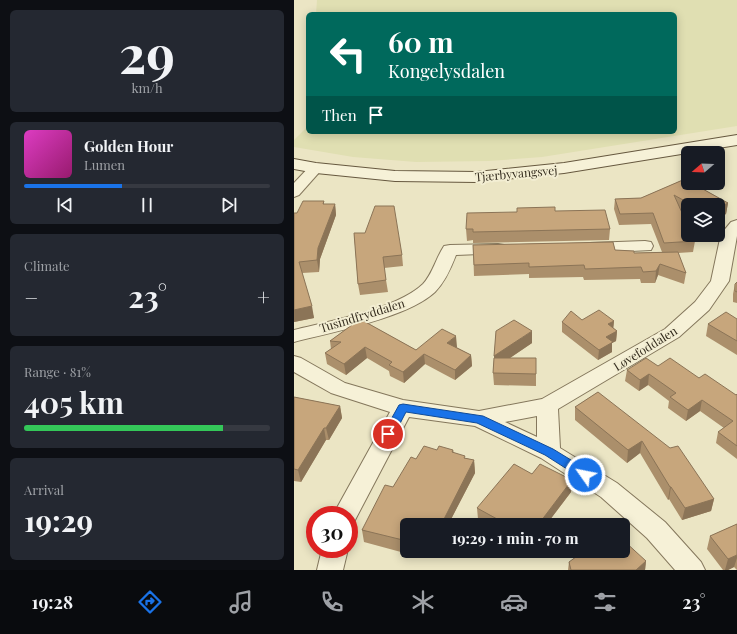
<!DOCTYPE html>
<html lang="en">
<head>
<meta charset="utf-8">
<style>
  body { margin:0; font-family:"Playfair Display",serif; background:#242831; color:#f1f3f6; height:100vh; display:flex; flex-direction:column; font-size:15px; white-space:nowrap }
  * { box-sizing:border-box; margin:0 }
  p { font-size:13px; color:#9ea1a6 }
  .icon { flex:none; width:22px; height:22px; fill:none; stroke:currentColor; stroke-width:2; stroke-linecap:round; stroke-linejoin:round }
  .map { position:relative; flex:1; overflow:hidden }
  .details { display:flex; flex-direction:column; gap:10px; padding:10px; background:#0d0f14; width:294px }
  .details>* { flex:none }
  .guide { position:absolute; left:12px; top:12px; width:371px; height:122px; border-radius:6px; box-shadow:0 2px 10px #0003; background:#00695c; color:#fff; overflow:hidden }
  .needle { width:26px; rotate:251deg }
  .buttons { position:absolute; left:387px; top:146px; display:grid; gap:8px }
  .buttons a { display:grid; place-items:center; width:44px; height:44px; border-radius:6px; background:#171b24; box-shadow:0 2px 10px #0003; font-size:20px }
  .speed { position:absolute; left:12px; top:506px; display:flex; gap:8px; font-size:20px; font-weight:700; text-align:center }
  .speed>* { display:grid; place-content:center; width:52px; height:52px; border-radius:50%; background:#171b24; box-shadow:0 2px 10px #0003; line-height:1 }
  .speed .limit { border:6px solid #d22; background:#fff; color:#111 }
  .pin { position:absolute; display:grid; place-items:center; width:34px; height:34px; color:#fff; margin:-17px; border:2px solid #fff; border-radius:50%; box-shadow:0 1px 4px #0007 }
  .me { position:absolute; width:44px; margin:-22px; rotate:303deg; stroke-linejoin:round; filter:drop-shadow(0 0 3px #0008) }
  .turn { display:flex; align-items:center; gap:14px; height:84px; padding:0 16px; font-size:18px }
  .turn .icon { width:52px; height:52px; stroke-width:2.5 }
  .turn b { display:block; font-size:28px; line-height:34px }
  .then { display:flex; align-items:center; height:38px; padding:0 16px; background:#0003; gap:8px; font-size:15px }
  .big { font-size:30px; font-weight:700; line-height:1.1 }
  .details .tile { flex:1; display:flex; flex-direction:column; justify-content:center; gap:6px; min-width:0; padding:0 14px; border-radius:6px; background:#242831 }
  .details .dial { align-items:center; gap:0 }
  .dial b { font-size:52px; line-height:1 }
  .song { display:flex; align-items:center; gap:12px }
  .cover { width:48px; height:48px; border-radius:6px; background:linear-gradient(135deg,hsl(310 70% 55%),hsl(320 70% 35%)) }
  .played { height:4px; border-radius:2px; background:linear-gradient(90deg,#1a73e8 40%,#363941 40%) }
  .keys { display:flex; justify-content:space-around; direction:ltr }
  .heat { display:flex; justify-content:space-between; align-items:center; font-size:22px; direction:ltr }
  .charge { height:6px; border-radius:3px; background:linear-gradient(90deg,#34c759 81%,#363941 0) }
  .trip { position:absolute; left:106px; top:518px; width:230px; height:40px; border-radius:6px; background:#171b24; box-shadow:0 2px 10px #0003; font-weight:700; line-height:40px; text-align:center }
  .tabs { display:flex; height:64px; justify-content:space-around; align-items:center; background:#090b0e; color:#9ea1a6 }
  .tabs .icon { width:28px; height:28px }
  .tabs .active { color:#1a73e8 }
  .tabs b { font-size:18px; color:#f1f3f6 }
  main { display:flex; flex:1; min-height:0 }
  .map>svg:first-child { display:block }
</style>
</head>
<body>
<main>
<section class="details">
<div class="tile dial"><b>29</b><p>km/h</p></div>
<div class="tile">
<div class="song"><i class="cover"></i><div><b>Golden Hour</b><p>Lumen</p></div></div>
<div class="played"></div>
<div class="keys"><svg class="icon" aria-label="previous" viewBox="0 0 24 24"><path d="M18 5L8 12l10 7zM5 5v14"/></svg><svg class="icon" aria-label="pause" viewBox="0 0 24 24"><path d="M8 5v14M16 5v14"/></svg><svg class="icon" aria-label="next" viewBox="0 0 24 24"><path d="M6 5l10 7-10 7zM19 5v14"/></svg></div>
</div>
<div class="tile"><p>Climate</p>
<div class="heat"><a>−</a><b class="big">23°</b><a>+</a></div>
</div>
<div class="tile"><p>Range · 81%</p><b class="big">405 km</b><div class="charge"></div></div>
<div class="tile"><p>Arrival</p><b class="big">19:29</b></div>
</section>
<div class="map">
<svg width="443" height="570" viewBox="0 0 443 570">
  <rect width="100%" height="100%" fill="#ebe5c4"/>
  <path fill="#e0dfb2" d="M23 0H443V126L248 157 195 161 122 162 59 157 0 147V140L12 128 14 110V132H381V14H22Z"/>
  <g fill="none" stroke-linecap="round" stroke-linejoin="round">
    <g stroke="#84775c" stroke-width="2">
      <g id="street">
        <path d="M22 164 27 165 29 168 5 195 0 197V183L17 165Z"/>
        <path d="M443 220V236L435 281 415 310 385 337 264 409 266 448 323 483 371 522 407 562 411 570H381L353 538 307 497 247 458 181 426 115 417 60 522 55 524V515H39L96 412 37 393 0 372V356L7 358 51 383 109 400 185 411 248 399 371 329 401 302 417 281 427 234 437 222ZM243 416V437L211 422Z"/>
        <path d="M351 241 357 242 359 246 357 250 296 253 290 252 288 248 290 244 296 243Z"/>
        <path d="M204 244 210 245 212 249 210 253 162 255C157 268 151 282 141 292 113 318 38 332 0 342V330C36 321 103 309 129 284 139 273 142 258 150 246L156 245Z"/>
        <path d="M28 549H54L49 570H23Z"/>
      </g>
    </g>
    <g stroke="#66583f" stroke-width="2">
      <path id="secondary" d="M443 135V145L270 173 183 182 101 181 22 173 0 169V159L22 163 101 171 183 172 270 163Z"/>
    </g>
    <use href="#street" fill="#f6f1d7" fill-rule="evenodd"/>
    <use href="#secondary" fill="#f6f1d7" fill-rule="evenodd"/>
  </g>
  <g fill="#ab8f6b">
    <path d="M391 179 394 181V183H398L434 203 432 214 424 218V205H394V215L387 210 394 226V235H398L401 241 399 252 384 253 392 273 390 284 364 275 361 283H347L346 279 290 280 289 277 235 278V274L180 276 179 245 319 242 321 250 340 251V253L368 252 357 224 325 225 320 209 321 199 347 198Z"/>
    <path d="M30 201V204H41L42 215 26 259 25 272 8 273 20 318 0 322V213H3Z"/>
    <path d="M223 208 261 211 316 229 315 240 179 243V240L173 241 172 229 223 212Z"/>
    <path d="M60 233 108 255 109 266 90 268 94 292 66 295 64 284Z"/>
    <path d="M443 282V303L439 302V294L441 284Z"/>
    <path d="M66 319 122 350 163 347H162L177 355 178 366 161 380 131 364 110 383 96 376 95 371 73 358 52 375 33 364 31 353 37 349 36 341Z"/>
    <path d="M443 319V355L412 336 414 324Z"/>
    <path d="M288 320 320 321 319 328 323 331 322 341 318 343V352L304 360 268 332V322Z"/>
    <path d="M202 331 238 343 216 358H242V386L200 385 199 373Z"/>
    <path d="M364 366 405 378 442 395 443 394V459L422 443 424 432 430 428 406 411 392 421 374 408 375 401 354 385 345 391 331 381 333 370Z"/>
    <path d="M304 392 420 499 417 511 388 520 375 499 374 500 346 453 333 463 281 420V407Z"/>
    <path d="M0 397 46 406 48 418 35 440H32L7 482 0 481Z"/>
    <path d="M143 450H159L160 453 171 458 180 460 181 473 154 525H113V551H120L118 555 70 542 68 530 99 487 122 459Z"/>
    <path d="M238 474 278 480 277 492 252 525H194L184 519 183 508Z"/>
    <path d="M443 524V570L440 567 434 570H429L413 549 416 536Z"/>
    <path d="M352 561 351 570H274L275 562Z"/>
  </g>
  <g fill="#8b7457">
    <path d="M434 203 432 214 424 218V208Z"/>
    <path d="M41 204 42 215 26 259 25 272 23 260 24 248Z"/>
    <path d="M366 264 364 275 361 283 362 271Z"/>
    <path d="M18 306 20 318 0 322V310Z"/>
    <path d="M320 321 319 331 314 324Z"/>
    <path d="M238 331V343L201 368 200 356Z"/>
    <path d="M323 331 322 341 318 343V352L304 360 305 350 312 337Z"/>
    <path d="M162 336 163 347 154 354 153 343Z"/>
    <path d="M71 347 73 358 52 375 50 364Z"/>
    <path d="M130 354 131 364 110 383 109 372Z"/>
    <path d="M177 355 178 366 161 380V370Z"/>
    <path d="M355 374 354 385 345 391 346 380Z"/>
    <path d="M408 400 406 411 392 421 394 410Z"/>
    <path d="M46 406 48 418 35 440 32 428Z"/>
    <path d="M30 428 32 440 7 482 4 470Z"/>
    <path d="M348 441 346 453 333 463 334 450Z"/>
    <path d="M180 460 181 473 154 525H147Z"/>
    <path d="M278 480 277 492 252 525H244Z"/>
    <path d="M376 487H377L375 499 374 500Z"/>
    <path d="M420 499 417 511 388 520 391 508Z"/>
    <path d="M443 555V558L440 567 434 570H431L434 559Z"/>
    <path d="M352 561 351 570H342Z"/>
  </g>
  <g fill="#c7a67c" stroke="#8b7457">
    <path d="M391 179 394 181V183H398L434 203 424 208V205H398L380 195 394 226V235H398L401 241 370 243 359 213 326 214 321 199 347 198Z"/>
    <path d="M9 201H30L29 204H41L24 248 23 260 5 262 18 306 0 310V213H3Z"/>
    <path d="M81 206H100L108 255 89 257 92 280 64 284 60 233H71Z"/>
    <path d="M261 207V211L311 210 316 229 179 232V229H172L173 213 223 212V208Z"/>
    <path d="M319 242 321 250 340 251V253L384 252 392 273 366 264 362 271 349 272 347 267 291 269 290 265 235 267V263L180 265 179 245Z"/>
    <path d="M443 282V292L441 291V284Z"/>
    <path d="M305 310 320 321 314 324 323 331 312 337 319 342 305 350 268 322 277 311 288 320Z"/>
    <path d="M432 312 443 319V341L414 324Z"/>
    <path d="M66 319 122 350 148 329 162 336 153 343 177 355 161 370 130 354 109 372 95 365 98 362 71 347 50 364 31 353 47 342 36 341Z"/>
    <path d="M220 320 238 331 200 356 202 331Z"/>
    <path d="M200 358H242V374L199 373Z"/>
    <path d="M352 358 364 366 376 358 405 378 411 374 442 395 443 394V446L424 432 439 421 408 400 394 410 376 397 382 393 355 374 346 380 333 370Z"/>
    <path d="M304 392 376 448 384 446 420 499 391 508 377 487H376L348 441 334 450 281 407Z"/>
    <path d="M0 397 46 406 32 428H30L4 470 0 469Z"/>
    <path d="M130 446 143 450 145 446 159 450 158 452 171 456 170 458 180 460 147 525H127L125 524 124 525H113V541L68 530 91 485 99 487 117 457 122 459Z"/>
    <path d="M220 464 238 474 246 464 278 480 244 525H214L183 508Z"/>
    <path d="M443 524V555L434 559 416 536Z"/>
    <path d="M329 540 352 561 342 570H277L275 562 290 551H329Z"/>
  </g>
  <path fill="#1a73e8" stroke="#114b97" d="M109 404 189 416 259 449 295 471 297 475 295 478 291 480 287 478 251 455 183 423 112 412 99 437 94 439 90 437 89 434 90 432 105 405Z"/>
  <g text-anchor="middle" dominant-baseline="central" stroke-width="4" stroke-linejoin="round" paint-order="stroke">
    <g font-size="12" fill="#352d1f" stroke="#f3eed3">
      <text transform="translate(222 173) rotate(-5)">Tjærbyvangsvej</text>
      <text transform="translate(68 315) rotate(-17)">Tusindfryddalen</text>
      <text transform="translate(351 348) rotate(-32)">Løvefoddalen</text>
    </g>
  </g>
</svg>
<div class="buttons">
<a><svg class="needle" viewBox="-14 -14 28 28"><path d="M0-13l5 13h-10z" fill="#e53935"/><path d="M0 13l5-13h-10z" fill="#9ea1a6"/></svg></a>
<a><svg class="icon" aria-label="layers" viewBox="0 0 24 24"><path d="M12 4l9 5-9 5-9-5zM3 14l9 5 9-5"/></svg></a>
</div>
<div class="speed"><div class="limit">30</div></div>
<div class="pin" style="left:94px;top:434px;background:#d93025"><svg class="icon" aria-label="arrive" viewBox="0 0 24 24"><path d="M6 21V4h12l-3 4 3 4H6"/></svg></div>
<svg class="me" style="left:291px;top:475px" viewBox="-20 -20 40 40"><circle r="17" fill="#1a73e8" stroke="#fff" stroke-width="3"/><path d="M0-11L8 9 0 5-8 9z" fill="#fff"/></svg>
<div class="trip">19:29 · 1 min · 70 m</div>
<div class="guide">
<div class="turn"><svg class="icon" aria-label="left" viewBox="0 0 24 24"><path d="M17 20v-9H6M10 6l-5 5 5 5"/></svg><div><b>60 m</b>Kongelysdalen</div></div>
<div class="then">Then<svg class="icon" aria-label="arrive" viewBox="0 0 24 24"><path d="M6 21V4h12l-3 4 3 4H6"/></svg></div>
</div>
</div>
</main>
<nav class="tabs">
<b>19:28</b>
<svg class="icon active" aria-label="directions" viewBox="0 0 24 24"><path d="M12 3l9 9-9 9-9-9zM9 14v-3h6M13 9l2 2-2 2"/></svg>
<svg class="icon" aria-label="music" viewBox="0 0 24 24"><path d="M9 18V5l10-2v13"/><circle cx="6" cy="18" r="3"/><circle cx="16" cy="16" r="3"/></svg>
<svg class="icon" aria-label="phone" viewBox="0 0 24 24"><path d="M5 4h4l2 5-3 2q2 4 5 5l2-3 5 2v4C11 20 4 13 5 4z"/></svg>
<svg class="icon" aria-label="climate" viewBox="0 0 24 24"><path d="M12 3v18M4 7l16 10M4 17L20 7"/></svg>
<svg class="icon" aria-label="car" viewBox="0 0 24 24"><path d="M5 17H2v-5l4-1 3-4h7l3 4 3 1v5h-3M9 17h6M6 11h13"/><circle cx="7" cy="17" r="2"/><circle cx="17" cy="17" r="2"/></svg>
<svg class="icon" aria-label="filters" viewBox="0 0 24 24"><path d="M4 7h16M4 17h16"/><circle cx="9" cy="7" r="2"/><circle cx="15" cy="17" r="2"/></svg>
<b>23°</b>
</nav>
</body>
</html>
